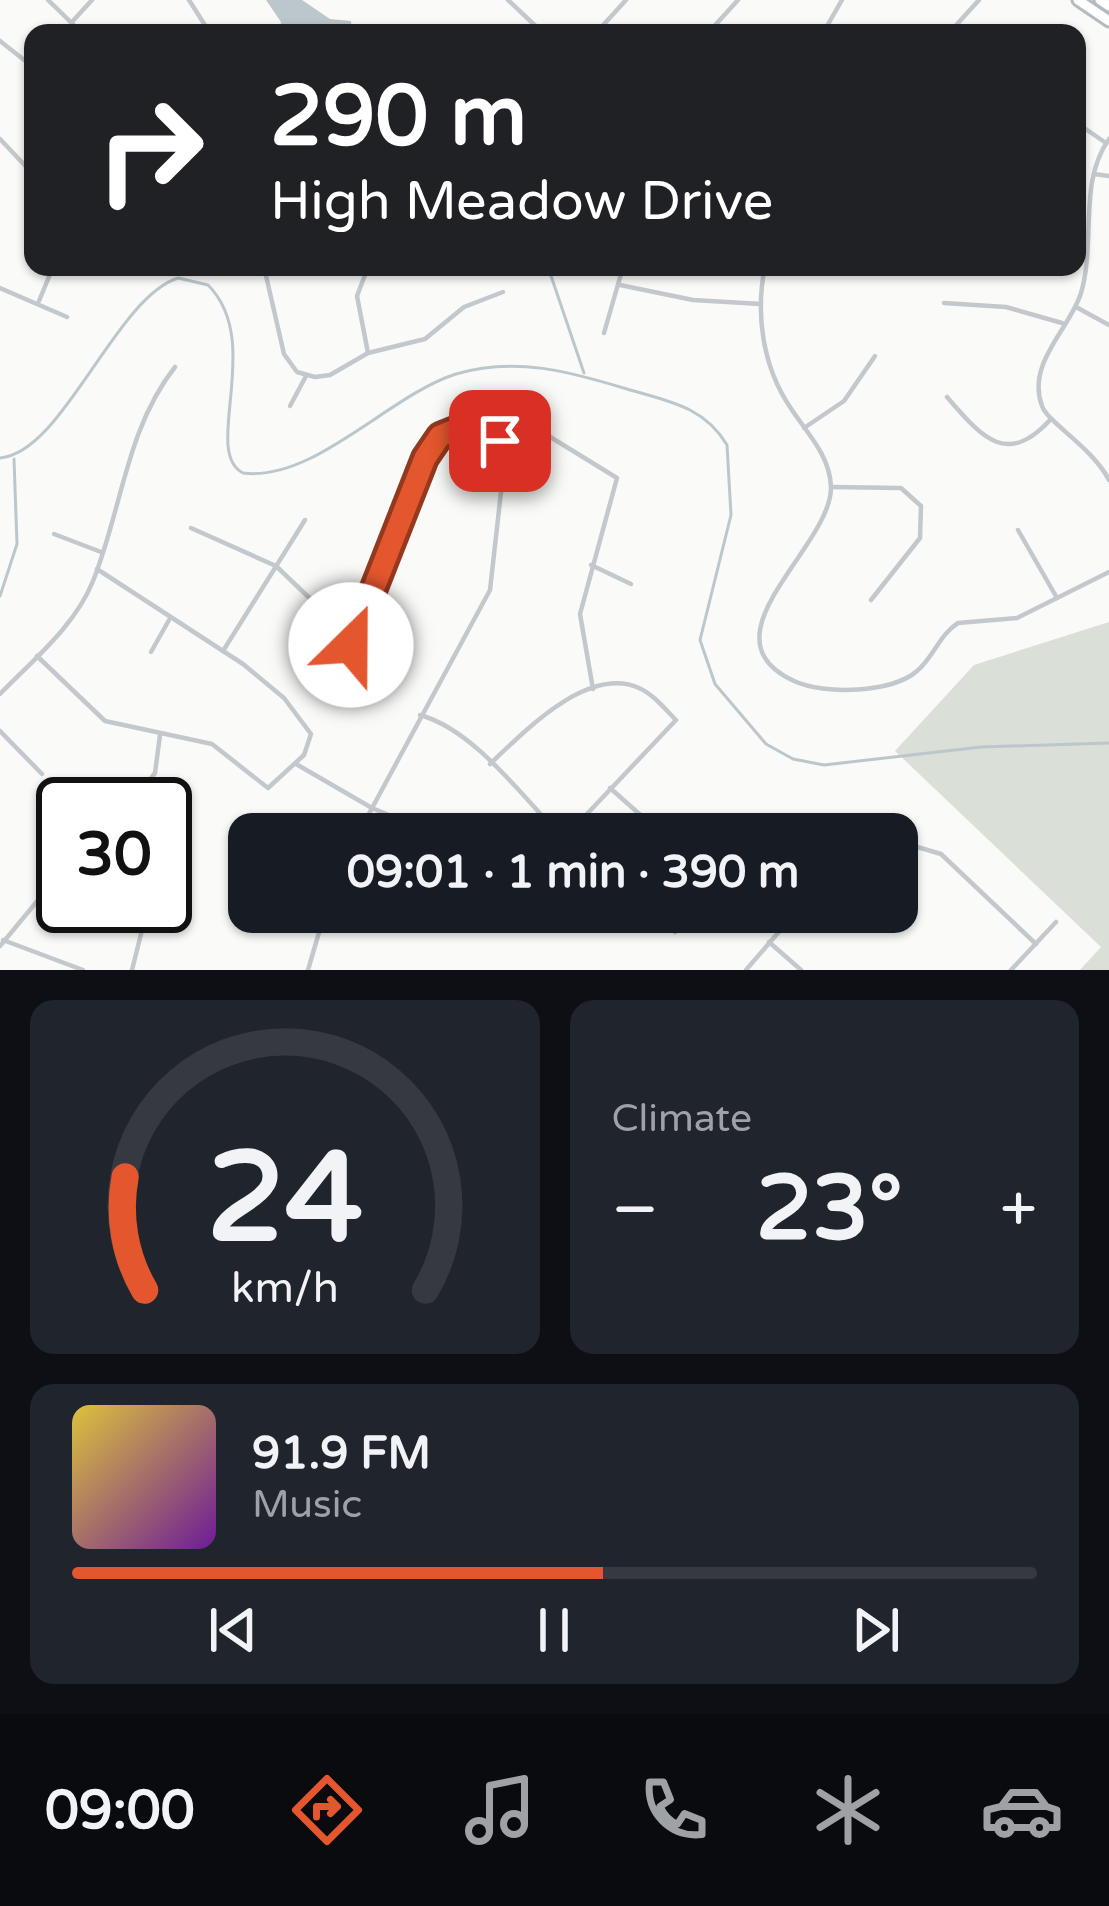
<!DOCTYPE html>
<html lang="en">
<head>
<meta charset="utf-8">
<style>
  body { margin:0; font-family:"Varela Round",sans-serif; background:#20242c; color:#f1f3f6; height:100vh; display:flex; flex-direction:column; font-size:45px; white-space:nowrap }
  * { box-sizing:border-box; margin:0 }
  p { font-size:39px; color:#9ea1a6 }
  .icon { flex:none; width:66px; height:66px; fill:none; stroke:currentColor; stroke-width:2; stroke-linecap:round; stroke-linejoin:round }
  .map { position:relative; height:970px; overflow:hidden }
  .drawer { display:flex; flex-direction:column; gap:30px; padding:30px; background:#0d0f14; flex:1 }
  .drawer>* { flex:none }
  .guide { position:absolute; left:24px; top:24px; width:1062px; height:252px; border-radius:24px; box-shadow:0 3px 9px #0004; background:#202124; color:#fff; overflow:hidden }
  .speed { position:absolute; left:36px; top:777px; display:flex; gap:24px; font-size:60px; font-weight:700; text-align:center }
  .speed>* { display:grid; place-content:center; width:156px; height:156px; border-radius:50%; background:#171b24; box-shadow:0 3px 9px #0004; line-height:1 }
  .speed .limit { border:6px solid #111; border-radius:18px; background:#fff; color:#111 }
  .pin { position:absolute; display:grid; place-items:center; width:102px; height:102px; color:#fff; margin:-51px; border-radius:24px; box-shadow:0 6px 18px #0006 }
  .me { position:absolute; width:132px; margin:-66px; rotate:23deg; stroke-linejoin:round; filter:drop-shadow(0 0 9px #0008) }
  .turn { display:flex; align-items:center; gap:42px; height:252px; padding:0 48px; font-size:54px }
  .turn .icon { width:156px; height:156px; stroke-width:2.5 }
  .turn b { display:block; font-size:84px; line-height:102px }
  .big { font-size:90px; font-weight:800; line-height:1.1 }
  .drawer .tile { flex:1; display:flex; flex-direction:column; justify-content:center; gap:18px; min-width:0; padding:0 42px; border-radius:24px; background:#20242c }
  .drawer .dial { align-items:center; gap:0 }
  .dial svg { height:312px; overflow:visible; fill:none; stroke:#363941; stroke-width:7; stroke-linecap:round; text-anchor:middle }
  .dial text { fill:#f1f3f6; stroke:none }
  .song { display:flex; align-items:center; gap:36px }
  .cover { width:144px; height:144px; border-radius:18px; background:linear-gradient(135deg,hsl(50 70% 55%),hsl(280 70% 35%)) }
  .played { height:12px; border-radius:6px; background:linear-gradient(90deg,#e4572e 55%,#363941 55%) }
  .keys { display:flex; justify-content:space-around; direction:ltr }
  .heat { display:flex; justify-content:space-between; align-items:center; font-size:66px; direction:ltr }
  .drawer .tiles { flex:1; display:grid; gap:30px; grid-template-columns:1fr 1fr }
  .tile:last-child { grid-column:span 2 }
  .trip { position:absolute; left:228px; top:813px; width:690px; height:120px; border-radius:24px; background:#171b24; box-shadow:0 3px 9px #0004; font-weight:800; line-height:120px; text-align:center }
  .tab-bar { display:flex; height:192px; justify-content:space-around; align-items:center; background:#090b0e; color:#9ea1a6 }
  .tab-bar .icon { width:84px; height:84px }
  .tab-bar .active { color:#e4572e }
  .tab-bar b { font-size:54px; color:#f1f3f6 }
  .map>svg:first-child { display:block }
</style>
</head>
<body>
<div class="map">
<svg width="1109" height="970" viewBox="0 0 1109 970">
  <rect width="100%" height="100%" fill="#fafaf8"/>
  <path fill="#dadfd7" d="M1109 622V970H1080L1101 947 895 751 974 665Z"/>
  <path fill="#bbc7cb" d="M266 0H302L330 19 351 21 352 33H279L281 22Z"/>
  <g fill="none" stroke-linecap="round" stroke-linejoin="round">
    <g stroke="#bbc7cb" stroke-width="3">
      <path d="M548 267 584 373"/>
      <path d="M0 458C63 453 115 298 178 278L208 285C265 342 201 452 243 473 314 482 389 395 456 374 515 356 571 372 627 389 667 401 704 406 727 445L731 515 700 640 715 684 766 744 793 759 824 765 981 747 1109 743"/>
      <path d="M0 596 17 544 14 459"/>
    </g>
    <g stroke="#b5babe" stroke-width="15">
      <g id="primary">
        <path d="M1078 0 1109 21"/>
        <path d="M1100 0 1109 6"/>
      </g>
    </g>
    <g stroke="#c3c8cc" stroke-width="4.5">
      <path d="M48 0 82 33"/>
      <path d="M189 0 210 33"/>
      <path d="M508 0 543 33"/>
      <path d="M71 23 92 0"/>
      <path d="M596 33 626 0"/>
      <path d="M708 33 738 0"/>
      <path d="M823 33 842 0"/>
      <path d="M949 33 979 0"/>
      <path d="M0 41 33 67"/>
      <path d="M1077 123 1106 143"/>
      <path d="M0 139 33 174"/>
      <path d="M1109 139C1078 182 1096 243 1081 293 1070 329 1026 363 1042 406 1048 423 1092 447 1109 480"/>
      <path d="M1094 174 1109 176"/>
      <path d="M264 267 284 354 297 372 315 377 330 375 368 353 425 339 464 307 503 292"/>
      <path d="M368 267 357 296 368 353"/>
      <path d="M765 267C755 314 763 367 790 407 806 432 830 455 831 487 832 547 698 637 794 681 824 695 892 693 917 671 934 657 939 635 958 623L1017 618 1109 572"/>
      <path d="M620 285 693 300 761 304"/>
      <path d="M0 288 67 317"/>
      <path d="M39 301 53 267"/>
      <path d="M944 303 1006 307 1062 323"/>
      <path d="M1076 307 1109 325"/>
      <path d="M604 333 623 267"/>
      <path d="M947 397C981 436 1006 468 1050 420"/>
      <path d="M290 406 306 376"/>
      <path d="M804 428 844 401 875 356"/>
      <path d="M831 487 901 488 921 506 920 538 871 600"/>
      <path d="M191 528 276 566 323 611 348 614C409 586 394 428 471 427L523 457"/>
      <path d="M1018 530 1057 598"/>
      <path d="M54 534 101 552"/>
      <path d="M591 565 631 584"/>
      <path d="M348 615 351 645"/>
      <path d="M223 651 305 520"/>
      <path d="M151 652 169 620"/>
      <path d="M37 656 105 721 212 744 268 788 304 755 311 734 284 698 243 664 97 569"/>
      <path d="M0 694C33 660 75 626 93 581 122 509 126 429 175 367"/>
      <path d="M420 715C474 730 521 795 559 834"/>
      <path d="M0 731 42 774"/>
      <path d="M296 764 372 808 434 834"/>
      <path d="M490 764C523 733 587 665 639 688 653 694 665 709 676 720L568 834"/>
      <path d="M610 788 662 834"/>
      <path d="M145 791 158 804"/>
      <path d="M131 804 155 773 160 735"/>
      <path d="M165 811 183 830 165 856"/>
      <path d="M358 834 490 590 501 492 536 440 547 435 617 478 580 614 593 689"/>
      <path d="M767 834 776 825"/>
      <path d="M897 841 941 854 1036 944"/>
      <path d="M675 932 694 912"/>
      <path d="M3 940 83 970"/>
      <path d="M769 942 801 970"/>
      <path d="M0 946 63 870"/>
      <path d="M132 970 148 906"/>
      <path d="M308 970 325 912"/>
      <path d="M746 970 796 912"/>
      <path d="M1011 970 1056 922"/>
    </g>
    <use href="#primary" stroke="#fff" stroke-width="9"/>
  </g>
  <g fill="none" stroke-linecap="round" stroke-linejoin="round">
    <g stroke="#94391e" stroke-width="30">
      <path id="route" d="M351 645 348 614 370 598 425 458 440 436 460 428 500 441"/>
    </g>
    <use href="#route" stroke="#e4572e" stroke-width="21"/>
  </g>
</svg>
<div class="speed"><div class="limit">30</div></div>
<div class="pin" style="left:500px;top:441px;background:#d93025"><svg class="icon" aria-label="arrive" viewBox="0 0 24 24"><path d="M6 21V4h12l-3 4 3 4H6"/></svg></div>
<svg class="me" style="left:351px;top:645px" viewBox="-20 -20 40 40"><circle r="19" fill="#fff"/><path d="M0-13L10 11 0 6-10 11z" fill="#e4572e"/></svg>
<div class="trip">09:01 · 1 min · 390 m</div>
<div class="guide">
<div class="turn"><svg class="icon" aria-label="right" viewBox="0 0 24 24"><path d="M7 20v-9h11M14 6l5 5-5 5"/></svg><div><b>290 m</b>High Meadow Drive</div></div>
</div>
</div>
<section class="drawer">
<div class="tiles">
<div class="tile dial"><svg viewBox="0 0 100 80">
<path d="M14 69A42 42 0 1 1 86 69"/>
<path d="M14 69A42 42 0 0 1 9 40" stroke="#e4572e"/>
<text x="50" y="56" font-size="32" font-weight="700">24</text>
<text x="50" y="72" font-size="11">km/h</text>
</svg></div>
<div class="tile"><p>Climate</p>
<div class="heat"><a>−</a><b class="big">23°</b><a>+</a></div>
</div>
<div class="tile">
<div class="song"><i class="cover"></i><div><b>91.9 FM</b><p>Music</p></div></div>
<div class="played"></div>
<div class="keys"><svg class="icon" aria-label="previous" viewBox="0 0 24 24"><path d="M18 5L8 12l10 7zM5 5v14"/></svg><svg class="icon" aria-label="pause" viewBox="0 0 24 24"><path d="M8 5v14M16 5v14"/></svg><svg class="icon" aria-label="next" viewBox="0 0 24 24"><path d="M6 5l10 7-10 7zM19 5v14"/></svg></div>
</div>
</div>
</section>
<nav class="tab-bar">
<b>09:00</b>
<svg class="icon active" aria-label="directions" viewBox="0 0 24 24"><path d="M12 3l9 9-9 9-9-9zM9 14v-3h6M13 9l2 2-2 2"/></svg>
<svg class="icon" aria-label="music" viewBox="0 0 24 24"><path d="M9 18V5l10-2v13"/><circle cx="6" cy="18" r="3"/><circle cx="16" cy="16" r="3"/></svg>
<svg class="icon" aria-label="phone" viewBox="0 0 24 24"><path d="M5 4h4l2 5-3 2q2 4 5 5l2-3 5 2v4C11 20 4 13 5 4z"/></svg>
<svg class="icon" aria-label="climate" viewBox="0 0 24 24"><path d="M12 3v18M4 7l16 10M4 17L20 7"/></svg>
<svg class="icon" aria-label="car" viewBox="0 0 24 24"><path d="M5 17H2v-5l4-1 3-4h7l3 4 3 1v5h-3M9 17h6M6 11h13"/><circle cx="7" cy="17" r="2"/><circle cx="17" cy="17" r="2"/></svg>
</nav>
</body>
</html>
